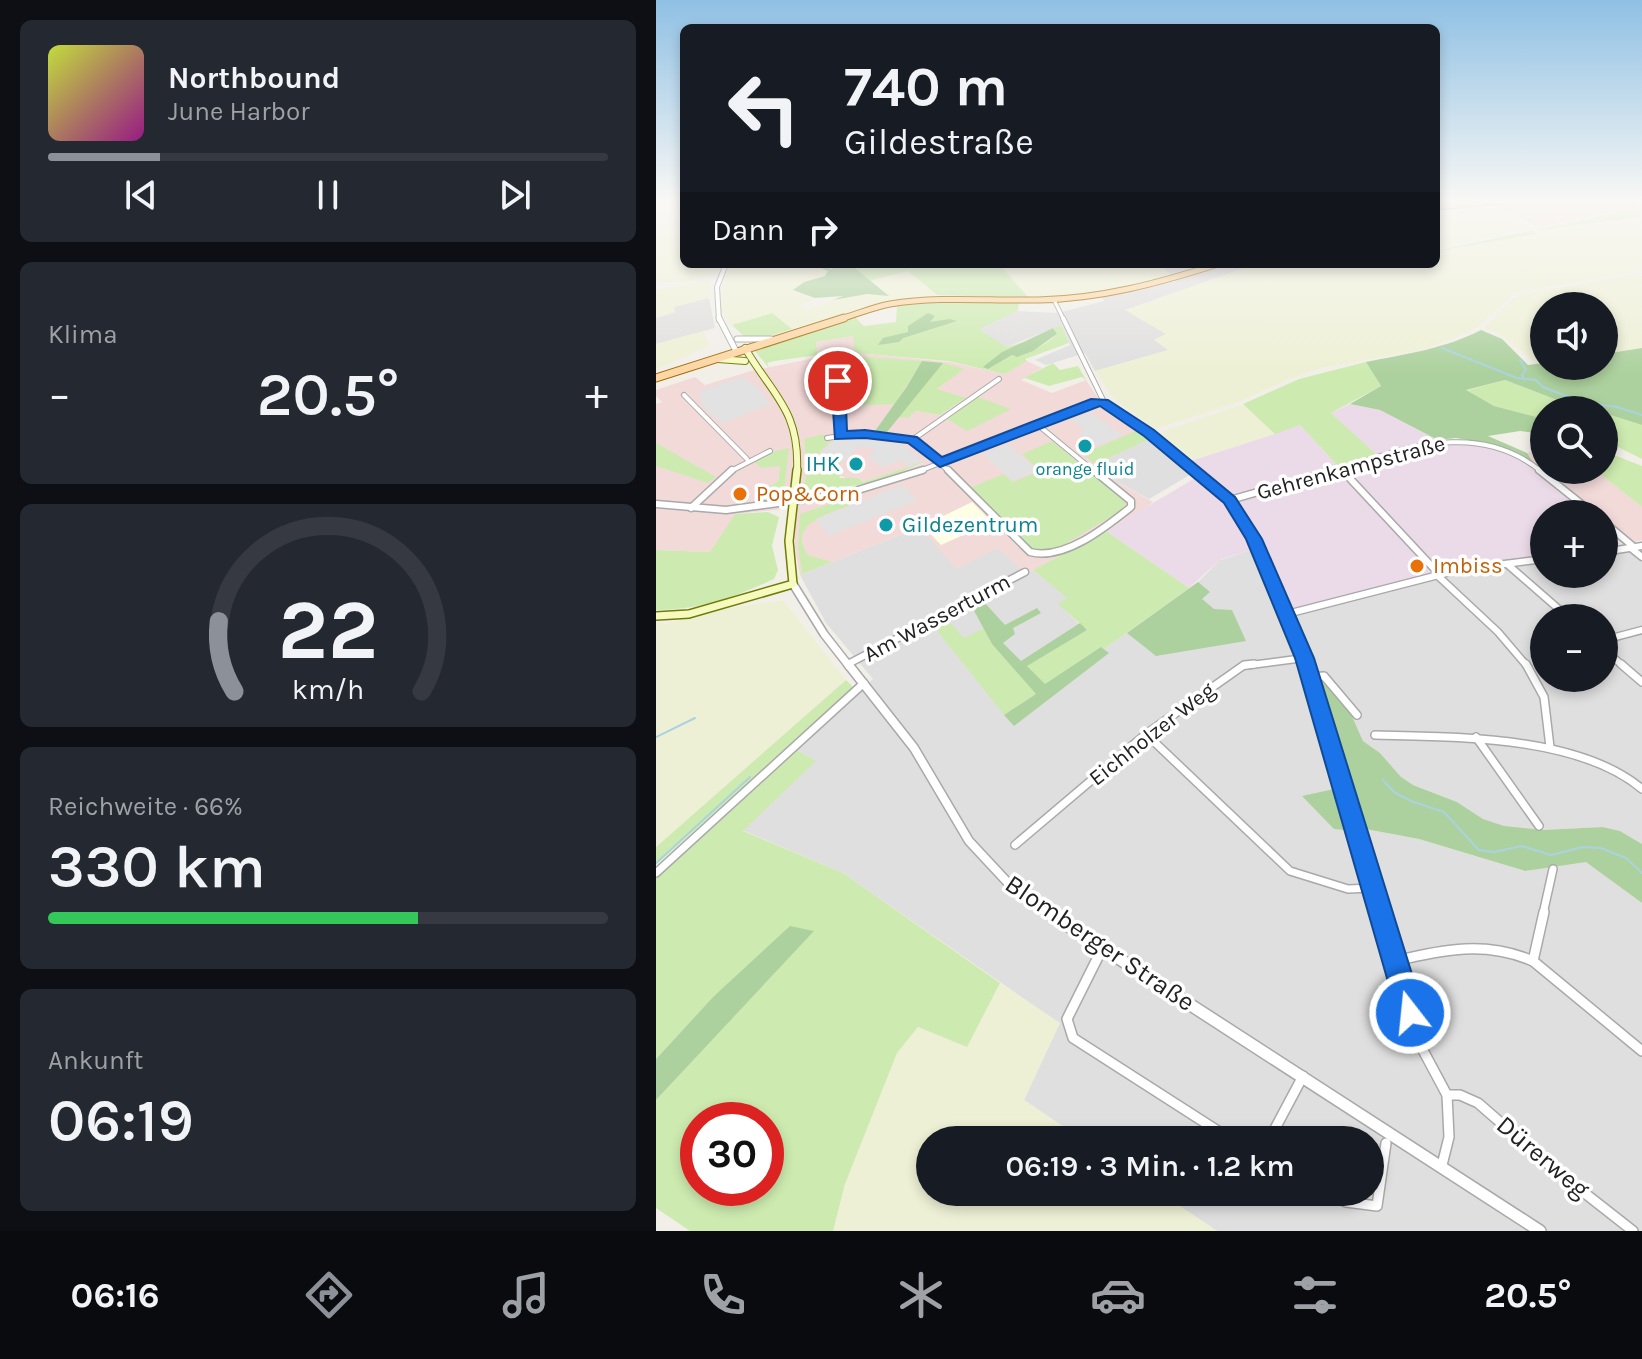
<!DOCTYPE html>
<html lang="de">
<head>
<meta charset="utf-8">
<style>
  body { margin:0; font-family:Karla,sans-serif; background:#242831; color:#f1f3f6; height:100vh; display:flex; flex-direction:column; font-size:30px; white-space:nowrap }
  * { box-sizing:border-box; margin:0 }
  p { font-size:26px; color:#9ea1a6 }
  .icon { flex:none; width:44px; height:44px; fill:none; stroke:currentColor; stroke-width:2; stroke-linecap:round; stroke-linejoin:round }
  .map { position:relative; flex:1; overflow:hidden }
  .drawer { display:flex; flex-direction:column; gap:20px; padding:20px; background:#0d0f14; width:656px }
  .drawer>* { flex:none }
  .hud { position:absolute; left:24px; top:24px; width:760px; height:244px; border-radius:12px; box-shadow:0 4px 12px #0003; background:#171b24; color:#f1f3f6; overflow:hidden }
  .buttons { position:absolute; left:874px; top:292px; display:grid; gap:16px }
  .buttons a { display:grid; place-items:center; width:88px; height:88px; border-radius:50%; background:#171b24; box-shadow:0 4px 12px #0003; font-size:40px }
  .speed { position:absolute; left:24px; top:1102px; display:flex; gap:16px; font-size:40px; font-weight:700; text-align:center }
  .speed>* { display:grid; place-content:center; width:104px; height:104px; border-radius:50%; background:#171b24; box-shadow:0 4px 12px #0003; line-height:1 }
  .speed .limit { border:12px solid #d22; background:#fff; color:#111 }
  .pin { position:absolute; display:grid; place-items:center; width:68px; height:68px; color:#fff; margin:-34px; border:4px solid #fff; border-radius:50%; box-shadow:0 2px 8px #0007 }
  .me { position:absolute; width:88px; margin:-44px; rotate:344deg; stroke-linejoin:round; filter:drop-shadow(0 0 6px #0008) }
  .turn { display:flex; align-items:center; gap:28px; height:168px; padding:0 32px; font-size:36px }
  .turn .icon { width:104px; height:104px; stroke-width:2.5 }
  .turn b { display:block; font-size:56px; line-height:68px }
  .then { display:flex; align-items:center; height:76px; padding:0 32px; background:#0003; gap:16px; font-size:30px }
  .big { font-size:60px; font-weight:600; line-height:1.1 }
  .drawer .card { flex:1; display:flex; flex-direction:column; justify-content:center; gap:12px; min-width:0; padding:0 28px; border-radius:12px; background:#242831 }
  .drawer .dial { align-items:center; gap:0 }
  .dial svg { height:208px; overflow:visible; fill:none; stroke:#363941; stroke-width:7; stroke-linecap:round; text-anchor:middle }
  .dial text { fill:#f1f3f6; stroke:none }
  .song { display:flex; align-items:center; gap:24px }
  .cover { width:96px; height:96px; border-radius:12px; background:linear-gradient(135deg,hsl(70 70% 55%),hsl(310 70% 35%)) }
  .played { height:8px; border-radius:4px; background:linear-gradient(90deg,#8c9099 20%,#363941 20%) }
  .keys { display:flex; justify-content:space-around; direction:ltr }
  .heat { display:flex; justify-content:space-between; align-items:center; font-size:44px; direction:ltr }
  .charge { height:12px; border-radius:6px; background:linear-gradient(90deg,#34c759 66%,#363941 0) }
  .trip { position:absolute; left:260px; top:1126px; width:468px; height:80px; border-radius:40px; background:#171b24; box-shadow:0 4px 12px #0003; font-weight:600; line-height:80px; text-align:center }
  .menu { display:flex; height:128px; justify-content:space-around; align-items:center; background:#090b0e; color:#9ea1a6 }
  .menu .icon { width:56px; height:56px }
  .menu .selected { color:#8c9099 }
  .menu b { font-size:36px; color:#f1f3f6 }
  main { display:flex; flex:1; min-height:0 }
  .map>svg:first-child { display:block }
</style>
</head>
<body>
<main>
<section class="drawer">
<div class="card">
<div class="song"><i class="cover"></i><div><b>Northbound</b><p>June Harbor</p></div></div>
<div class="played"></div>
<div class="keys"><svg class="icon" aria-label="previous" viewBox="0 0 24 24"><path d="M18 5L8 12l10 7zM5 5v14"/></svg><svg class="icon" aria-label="pause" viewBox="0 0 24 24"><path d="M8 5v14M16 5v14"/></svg><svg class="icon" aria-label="next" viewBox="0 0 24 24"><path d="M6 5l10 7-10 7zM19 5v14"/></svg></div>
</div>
<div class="card"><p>Klima</p>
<div class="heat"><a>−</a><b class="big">20.5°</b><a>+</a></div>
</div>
<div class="card dial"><svg viewBox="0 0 100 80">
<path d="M14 69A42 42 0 1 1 86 69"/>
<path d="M14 69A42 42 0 0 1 8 42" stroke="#8c9099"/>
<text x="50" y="56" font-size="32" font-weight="700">22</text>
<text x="50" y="72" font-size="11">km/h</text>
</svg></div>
<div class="card"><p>Reichweite · 66%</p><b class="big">330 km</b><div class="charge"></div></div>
<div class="card"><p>Ankunft</p><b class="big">06:19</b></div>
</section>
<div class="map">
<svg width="986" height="1231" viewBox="0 0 986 1231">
  <rect width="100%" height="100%" fill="#f2efe9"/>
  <g fill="#e0dfdf" fill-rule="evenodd">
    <path d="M504 264H600L470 310 511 334 499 339 513 350 439 371 429 353 390 365 379 360 414 345 405 325 351 347 322 329 362 311 402 313 448 301 446 297 520 281Z"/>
    <path d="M53 298 59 328 0 344V318L19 312 17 307Z"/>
    <path d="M494 439 537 473 493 499 460 481 439 464Z"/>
    <path d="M264 527 281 546 343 548 370 574 377 570 412 598 403 604 448 649 542 582 564 560 595 550 782 577 888 563V574H948V555L986 549V844L964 831 947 827 886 830 848 827 827 819 801 802 757 785 745 778 724 753 707 741 695 714 672 683 661 682 704 828 763 839 868 871 930 861 986 903V1231H561L503 1192H714V1140H427L368 1100 403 1023 187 873 86 830 159 761 141 750 217 679 170 623 144 575ZM888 618H948V678H888Z"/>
  </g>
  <g fill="#f2dad9" fill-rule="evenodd">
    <path d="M857 201H986V206L883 227 834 205Z"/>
    <path d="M198 336 200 353 293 362 349 374 371 361 386 368 365 380 396 393 430 380 448 407 494 439 439 465 460 481 497 502 484 512 370 574 342 548 300 569 264 527 144 575 139 548 138 508 80 514 54 552 0 550V404L6 402 0 396V390L39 377 49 385 95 371 163 357 160 342ZM287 364 307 369 280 390 309 399 284 415 259 411ZM148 439 169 441 160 456 185 462 175 472 195 480 202 478 206 482 270 462 228 480 168 493 147 488 151 472ZM132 449 128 492 117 499 100 502 102 493 122 481 124 466 105 467 119 453Z"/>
    <path d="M888 447V470H939L986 507V540L978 542 948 518V514H943L877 462 871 453Z"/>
  </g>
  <path fill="#ebdbe8" d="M694 404 724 410 782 440 844 450 882 469 935 514H888V563L782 577 625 617 595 550 565 559 533 588 450 531 546 474 533 461 644 425 681 465 720 455 675 413Z"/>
  <path fill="#ffffe5" d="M316 502 336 522 285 545 267 526Z"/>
  <g fill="#eef0d5">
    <path d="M834 204 883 227 780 249V209Z"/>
    <path d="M986 217V270L858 293 821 328 798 338 769 349 666 368 633 379 583 402 498 429 457 398 439 371 512 350 498 340 510 334 469 310 600 264H780V251L879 234 875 231 919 224Z"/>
    <path d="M28 218V264H66L60 274 29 282 0 283V225Z"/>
    <path d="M76 264H139L150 268 166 264V268L173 271 170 276 148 282 138 290 159 298 146 305 144 308 149 310 177 300 212 294 232 296 213 281 252 271 281 295 219 306 136 329 116 313 76 325 72 324 65 310 67 283Z"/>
    <path d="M343 264H504L516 277 441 292 373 298Z"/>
    <path d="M986 273V348L948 354V306H888V363L880 364 855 342 841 332 828 328 857 298 866 294Z"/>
    <path d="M55 280 53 298 18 307 19 312 0 318V290Z"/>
    <path d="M48 331 53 346 0 369V344Z"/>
    <path d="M587 404 619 434 538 460 503 433Z"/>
    <path d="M127 600 190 680 0 847V738L39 718 0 735V622L9 624 61 610Z"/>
    <path d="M344 983 404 1023 368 1100 427 1140H274V1192H503L561 1231H177L189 1184 241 1053 262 1027 311 1047Z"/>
  </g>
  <g fill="#cdebb0" fill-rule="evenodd">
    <path d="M986 207 984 217 876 231 881 234 780 251Z"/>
    <path d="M194 264H343L373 298 281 295 252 271 213 281Z"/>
    <path d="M293 301 363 302 362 311 323 329 351 347 368 342 346 352 332 369 356 355 361 357C376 351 390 345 401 334L397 328 405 325 413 343 369 359 371 361 349 374 292 361 199 353 197 336 160 342 162 355 118 361 111 363 113 368 99 351 199 317 208 326 240 322 241 306Z"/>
    <path d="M116 313 136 329 107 338H90L76 325Z"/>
    <path d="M194 356 266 361 239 404 187 406 184 363Z"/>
    <path d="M710 362 725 386 675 413 721 455 682 466 644 425 619 434 587 404 643 379Z"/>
    <path d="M287 363 308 369 281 389 310 398 284 415 259 411 252 418 243 417Z"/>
    <path d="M397 363 404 370 422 366 430 380 426 377 393 386 369 378 364 380Z"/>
    <path d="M849 380 927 410H888V419L838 406 809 391Z"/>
    <path d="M322 397 355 409 311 431 291 419Z"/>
    <path d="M948 413 986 425V459L948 440Z"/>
    <path d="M482 430 494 439 439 464 426 454Z"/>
    <path d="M167 434 169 441 176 440 160 456 186 462 175 472 185 475 183 478H202L207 482 270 461 228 480 153 494 147 488 151 472 148 439Z"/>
    <path d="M396 441 470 502 466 510 399 550 378 551 314 488 347 474 357 482 384 471 366 454Z"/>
    <path d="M0 443 60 477 52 483 0 466Z"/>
    <path d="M133 448 128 492 116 499 99 502 102 493 122 481 124 466 105 468 99 462 119 451Z"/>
    <path d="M948 451 986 466V507L939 470H948Z"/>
    <path d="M189 499 194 505C172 514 130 525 152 555L176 562 146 574 142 546 144 514Z"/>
    <path d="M112 512 123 517 116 546 122 570 118 579C80 597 43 610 0 610V550L54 552 79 514Z"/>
    <path d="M450 531 533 588 448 649 445 647 389 684 370 666 431 630 402 604 411 598 377 570Z"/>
    <path d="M292 620 308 638 328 628 336 644 380 694 348 715 278 627Z"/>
    <path d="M190 680 198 688 0 865V847Z"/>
    <path d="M141 750 160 761 87 831 187 873 344 983 311 1047 262 1027 241 1053 189 1184 177 1231H34L0 1208V1100L157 931 57 997 0 1059V877ZM42 1120H110V1188H42Z"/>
  </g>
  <g fill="#add19e">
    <path d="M166 264H172L174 269 194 264 233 296 211 294 177 300 187 296 159 298 137 290 148 282 169 276 172 271 165 268Z"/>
    <path d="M272 313 279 316 274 322 294 319 301 321 247 338 243 342 222 345 227 338 252 332V326Z"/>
    <path d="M397 328 401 334 377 351 361 357 356 355 332 369 327 367 346 352Z"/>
    <path d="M825 330 846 339 872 365 888 363V366H948V354L986 348V425L948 413V410H927L849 380 810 390 838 406 888 419V434L864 431 832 436 871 453 877 462 834 444 800 438 782 440 724 410 694 404 725 386 710 362C750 354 788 349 825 330Z"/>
    <path d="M266 361 287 363 231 432 219 431 250 388Z"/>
    <path d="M542 582 554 592 546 599 558 609 576 610 590 641 500 656 471 633Z"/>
    <path d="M328 602 349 625 381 608 385 613 357 628 359 634 347 643 365 661 424 623 431 630 371 666 389 684 445 647 453 653 358 726 348 715 380 694 336 644 316 607Z"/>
    <path d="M660 681 672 682 695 714 707 741 724 753 745 777 757 785 801 802 827 819 848 826 886 830 947 827 964 831 986 844V903L930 862 869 871 763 839 704 828Z"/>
    <path d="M678 789 689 830 678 829 646 796Z"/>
    <path d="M134 926 158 931 0 1100V1059L57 997Z"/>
  </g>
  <g fill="#e2e2e2">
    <path d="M86 377 103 389 115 404 66 423 46 406 44 391Z"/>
    <path d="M434 412 467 435 441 446 423 433 429 430 415 420Z"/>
    <path d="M214 439 248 445 266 461 253 467 246 460 227 467 212 458 219 450 204 446 188 461 161 456 178 440Z"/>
    <path d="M352 444 382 470 356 481 327 454Z"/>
    <path d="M246 485 261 500 173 536 160 519Z"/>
  </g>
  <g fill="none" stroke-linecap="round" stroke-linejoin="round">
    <g stroke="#aad3df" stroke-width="2">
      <path d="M786 348 861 378 880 380 887 387 926 402 961 407 986 415"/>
      <path d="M864 360 870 370 866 375 868 380"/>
      <path d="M0 737 39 718"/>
      <path d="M727 780 738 792 755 801 788 812 823 850 838 852 866 846 895 855 927 847 945 848 970 858 986 873"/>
      <path d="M0 863 94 777"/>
    </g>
    <g stroke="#a9a9a9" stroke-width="5">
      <path id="minor-far4" d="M398 300 408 320"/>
    </g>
    <g stroke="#a9a9a9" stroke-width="6">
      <g id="minor-far3">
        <path d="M407 318 448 402 493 433 540 472"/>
        <path d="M181 358 184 436"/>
        <path d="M28 395 91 459"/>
        <path d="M382 425 439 472"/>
        <path d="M171 438 199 434 256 440 294 472"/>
        <path d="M256 440 343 379"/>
        <path d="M685 469 688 472"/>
        <path d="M73 472 114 451"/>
        <path d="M261 472 416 411 448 402"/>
        <path d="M672 472C745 451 819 417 886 472"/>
      </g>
    </g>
    <g stroke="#a9a9a9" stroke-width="9">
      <g id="minor-far2">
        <path d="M292 470 374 552C408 561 450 527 475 507V501L437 470"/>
        <path d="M537 470 574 500 598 539 650 666"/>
        <path d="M686 470 783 574"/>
        <path d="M883 470 938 514"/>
        <path d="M574 500 679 470"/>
        <path d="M0 504 70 510 189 494 267 470"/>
        <path d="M35 508 76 470"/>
        <path d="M948 522 979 548"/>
        <path d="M976 549 986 557"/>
        <path d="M948 552 986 546"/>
        <path d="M851 564 913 618"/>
        <path d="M781 575 842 632 871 666"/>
        <path d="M631 614 802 570 888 559"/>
        <path d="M948 640 986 630"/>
        <path d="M948 649 967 666"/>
        <path d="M192 664 369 572"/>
        <path d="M587 666 648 658"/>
      </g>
    </g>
    <g stroke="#a9a9a9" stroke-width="10">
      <g id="minor-far1">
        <path d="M649 664 724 914"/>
        <path d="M870 664 888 697 894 747"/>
        <path d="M965 664 986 682"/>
        <path d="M654 677 668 676 701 715"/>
        <path d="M490 734 634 871 692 889 717 888"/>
        <path d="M719 735C798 737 922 735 986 789"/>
        <path d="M820 737 883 826"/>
        <path d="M359 845 490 734 588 665 598 664"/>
        <path d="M0 873 208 683"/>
        <path d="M887 914 897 869"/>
      </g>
    </g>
    <g stroke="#a9a9a9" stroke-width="12">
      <g id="minor">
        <path d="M724 912 761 1039 791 1095 793 1137 786 1165"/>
        <path d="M446 949 411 1019 417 1038 576 1140"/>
        <path d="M740 961C788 949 830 941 877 961L986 1051"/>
        <path d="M877 961 888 912"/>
        <path d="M791 1095H804L822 1103 898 1169 977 1231"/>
        <path d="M613 1140 647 1076"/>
        <path d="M666 1192 690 1202 721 1206 730 1143"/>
      </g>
    </g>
    <g stroke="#a9a9a9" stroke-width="6">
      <path id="tertiary-far4" d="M63 320 61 287 70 264"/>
    </g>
    <g stroke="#a9a9a9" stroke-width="7">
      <g id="tertiary-far3">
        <path d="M63 318 80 351"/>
        <path d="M81 339H116"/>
      </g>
    </g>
    <g stroke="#a9a9a9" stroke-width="10">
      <path id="tertiary-far2" d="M137 584 168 634 193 666"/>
    </g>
    <g stroke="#a9a9a9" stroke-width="11">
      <path id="tertiary-far1" d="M192 664 258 748 313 841 354 885 394 914"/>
    </g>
    <g stroke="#a9a9a9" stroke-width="14">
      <path id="tertiary" d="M391 912 884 1231"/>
    </g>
    <g stroke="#707d05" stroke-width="8">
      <g id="secondary-far1">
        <path d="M89 348C117 396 144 410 141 472"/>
        <path d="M62 359 89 361"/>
      </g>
    </g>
    <g stroke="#707d05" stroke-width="10">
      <path id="secondary" d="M0 616 33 614 137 584 133 541 141 470"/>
    </g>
    <g stroke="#a06b00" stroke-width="7">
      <g id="primary-far1">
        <path d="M780 207 847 201"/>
        <path d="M181 320C199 315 217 307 234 304 284 296 332 301 382 300 444 299 503 283 562 264"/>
      </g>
    </g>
    <g stroke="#a06b00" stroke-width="9">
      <path id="primary" d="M0 378 188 318"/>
    </g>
    <use href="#minor-far4" stroke="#fff" stroke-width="3"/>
    <use href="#minor-far3" stroke="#fff" stroke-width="4"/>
    <use href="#minor-far2" stroke="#fff" stroke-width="6"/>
    <use href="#minor-far1" stroke="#fff" stroke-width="7"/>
    <use href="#minor" stroke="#fff" stroke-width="9"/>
    <use href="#tertiary-far4" stroke="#fff" stroke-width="4"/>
    <use href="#tertiary-far3" stroke="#fff" stroke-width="5"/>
    <use href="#tertiary-far2" stroke="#fff" stroke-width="7"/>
    <use href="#tertiary-far1" stroke="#fff" stroke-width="8"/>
    <use href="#tertiary" stroke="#fff" stroke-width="11"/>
    <use href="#secondary-far1" stroke="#f7fabf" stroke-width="6"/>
    <use href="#secondary" stroke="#f7fabf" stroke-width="7"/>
    <use href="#primary-far1" stroke="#fcd6a4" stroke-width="5"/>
    <use href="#primary" stroke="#fcd6a4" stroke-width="7"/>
  </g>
  <linearGradient id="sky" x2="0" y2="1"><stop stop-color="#8fc0e4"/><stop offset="0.54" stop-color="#f9f8f5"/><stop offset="1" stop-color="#f9f8f5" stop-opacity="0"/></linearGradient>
  <rect width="986" height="373" fill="url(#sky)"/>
  <path fill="#1a73e8" stroke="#114b97" stroke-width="2" d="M182 377 189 381 191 431 209 430 261 437 286 457 435 399 452 400 498 430 579 497 606 539 658 658 768 1013 764 1022 754 1026 745 1022 741 1013 639 658 590 539 568 503 488 436 444 406 284 467 252 443 209 438 179 439 175 381Z"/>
  <g fill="#0f9aa8" stroke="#fff" stroke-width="3">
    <circle cx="429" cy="446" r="8"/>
    <circle cx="200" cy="464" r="8"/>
    <circle cx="230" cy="525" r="8"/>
  </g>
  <g fill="#e8710a" stroke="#fff" stroke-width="3">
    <circle cx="84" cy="494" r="8"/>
    <circle cx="761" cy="566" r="8"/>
  </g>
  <g text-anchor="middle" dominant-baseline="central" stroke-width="7" stroke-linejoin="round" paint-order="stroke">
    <g font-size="18" fill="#0d838f" stroke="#fff">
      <text x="429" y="469">orange fluid</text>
    </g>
    <g font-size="22" fill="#0d838f" stroke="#fff" text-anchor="end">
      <text x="184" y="464">IHK</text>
      <text x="246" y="525" text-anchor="start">Gildezentrum</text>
    </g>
    <g font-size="22" fill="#222" stroke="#fff">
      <text transform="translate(695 468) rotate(-15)">Gehrenkampstraße</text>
      <text transform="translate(281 618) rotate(-28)">Am Wasserturm</text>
      <text transform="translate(496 734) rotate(-38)">Eichholzer Weg</text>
    </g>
    <g font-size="22" fill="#c56008" stroke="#fff" text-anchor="start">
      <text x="100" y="494">Pop&amp;Corn</text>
      <text x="777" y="566">Imbiss</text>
    </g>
    <g font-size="26" fill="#222" stroke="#fff">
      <text transform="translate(444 943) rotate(34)">Blomberger Straße</text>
      <text transform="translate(887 1157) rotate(40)">Dürerweg</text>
    </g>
  </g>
</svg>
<div class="buttons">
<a><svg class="icon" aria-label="sound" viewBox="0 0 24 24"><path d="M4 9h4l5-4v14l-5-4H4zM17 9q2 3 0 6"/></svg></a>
<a><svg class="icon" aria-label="search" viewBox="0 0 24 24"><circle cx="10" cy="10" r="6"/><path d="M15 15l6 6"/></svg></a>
<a>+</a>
<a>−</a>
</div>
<div class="speed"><div class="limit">30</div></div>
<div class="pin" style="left:182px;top:381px;background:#d93025"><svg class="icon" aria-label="arrive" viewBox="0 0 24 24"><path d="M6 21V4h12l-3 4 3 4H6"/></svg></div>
<svg class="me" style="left:754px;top:1013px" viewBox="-20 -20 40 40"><circle r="17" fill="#1a73e8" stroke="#fff" stroke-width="3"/><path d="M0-11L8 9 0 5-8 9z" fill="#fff"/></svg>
<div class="trip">06:19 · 3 Min. · 1.2 km</div>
<div class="hud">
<div class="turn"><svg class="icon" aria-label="left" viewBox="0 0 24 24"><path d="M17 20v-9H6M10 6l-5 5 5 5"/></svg><div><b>740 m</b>Gildestraße</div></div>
<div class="then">Dann<svg class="icon" aria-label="right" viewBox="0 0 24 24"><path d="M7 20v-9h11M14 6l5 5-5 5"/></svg></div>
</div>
</div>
</main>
<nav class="menu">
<b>06:16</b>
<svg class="icon selected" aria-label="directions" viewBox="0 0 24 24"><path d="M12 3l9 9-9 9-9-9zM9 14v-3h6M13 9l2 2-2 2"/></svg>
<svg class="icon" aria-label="music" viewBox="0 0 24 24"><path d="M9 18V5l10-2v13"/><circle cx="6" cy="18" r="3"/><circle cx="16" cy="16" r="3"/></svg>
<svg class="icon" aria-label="phone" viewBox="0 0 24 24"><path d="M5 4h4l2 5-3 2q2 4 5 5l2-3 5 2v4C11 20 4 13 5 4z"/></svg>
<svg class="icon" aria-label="climate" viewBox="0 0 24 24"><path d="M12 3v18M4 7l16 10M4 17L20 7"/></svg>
<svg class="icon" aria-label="car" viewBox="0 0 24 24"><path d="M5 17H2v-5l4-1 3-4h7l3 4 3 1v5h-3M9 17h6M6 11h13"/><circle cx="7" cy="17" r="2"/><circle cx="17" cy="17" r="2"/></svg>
<svg class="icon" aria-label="filters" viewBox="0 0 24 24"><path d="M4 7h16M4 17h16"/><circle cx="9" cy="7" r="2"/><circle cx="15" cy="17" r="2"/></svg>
<b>20.5°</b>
</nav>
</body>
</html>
